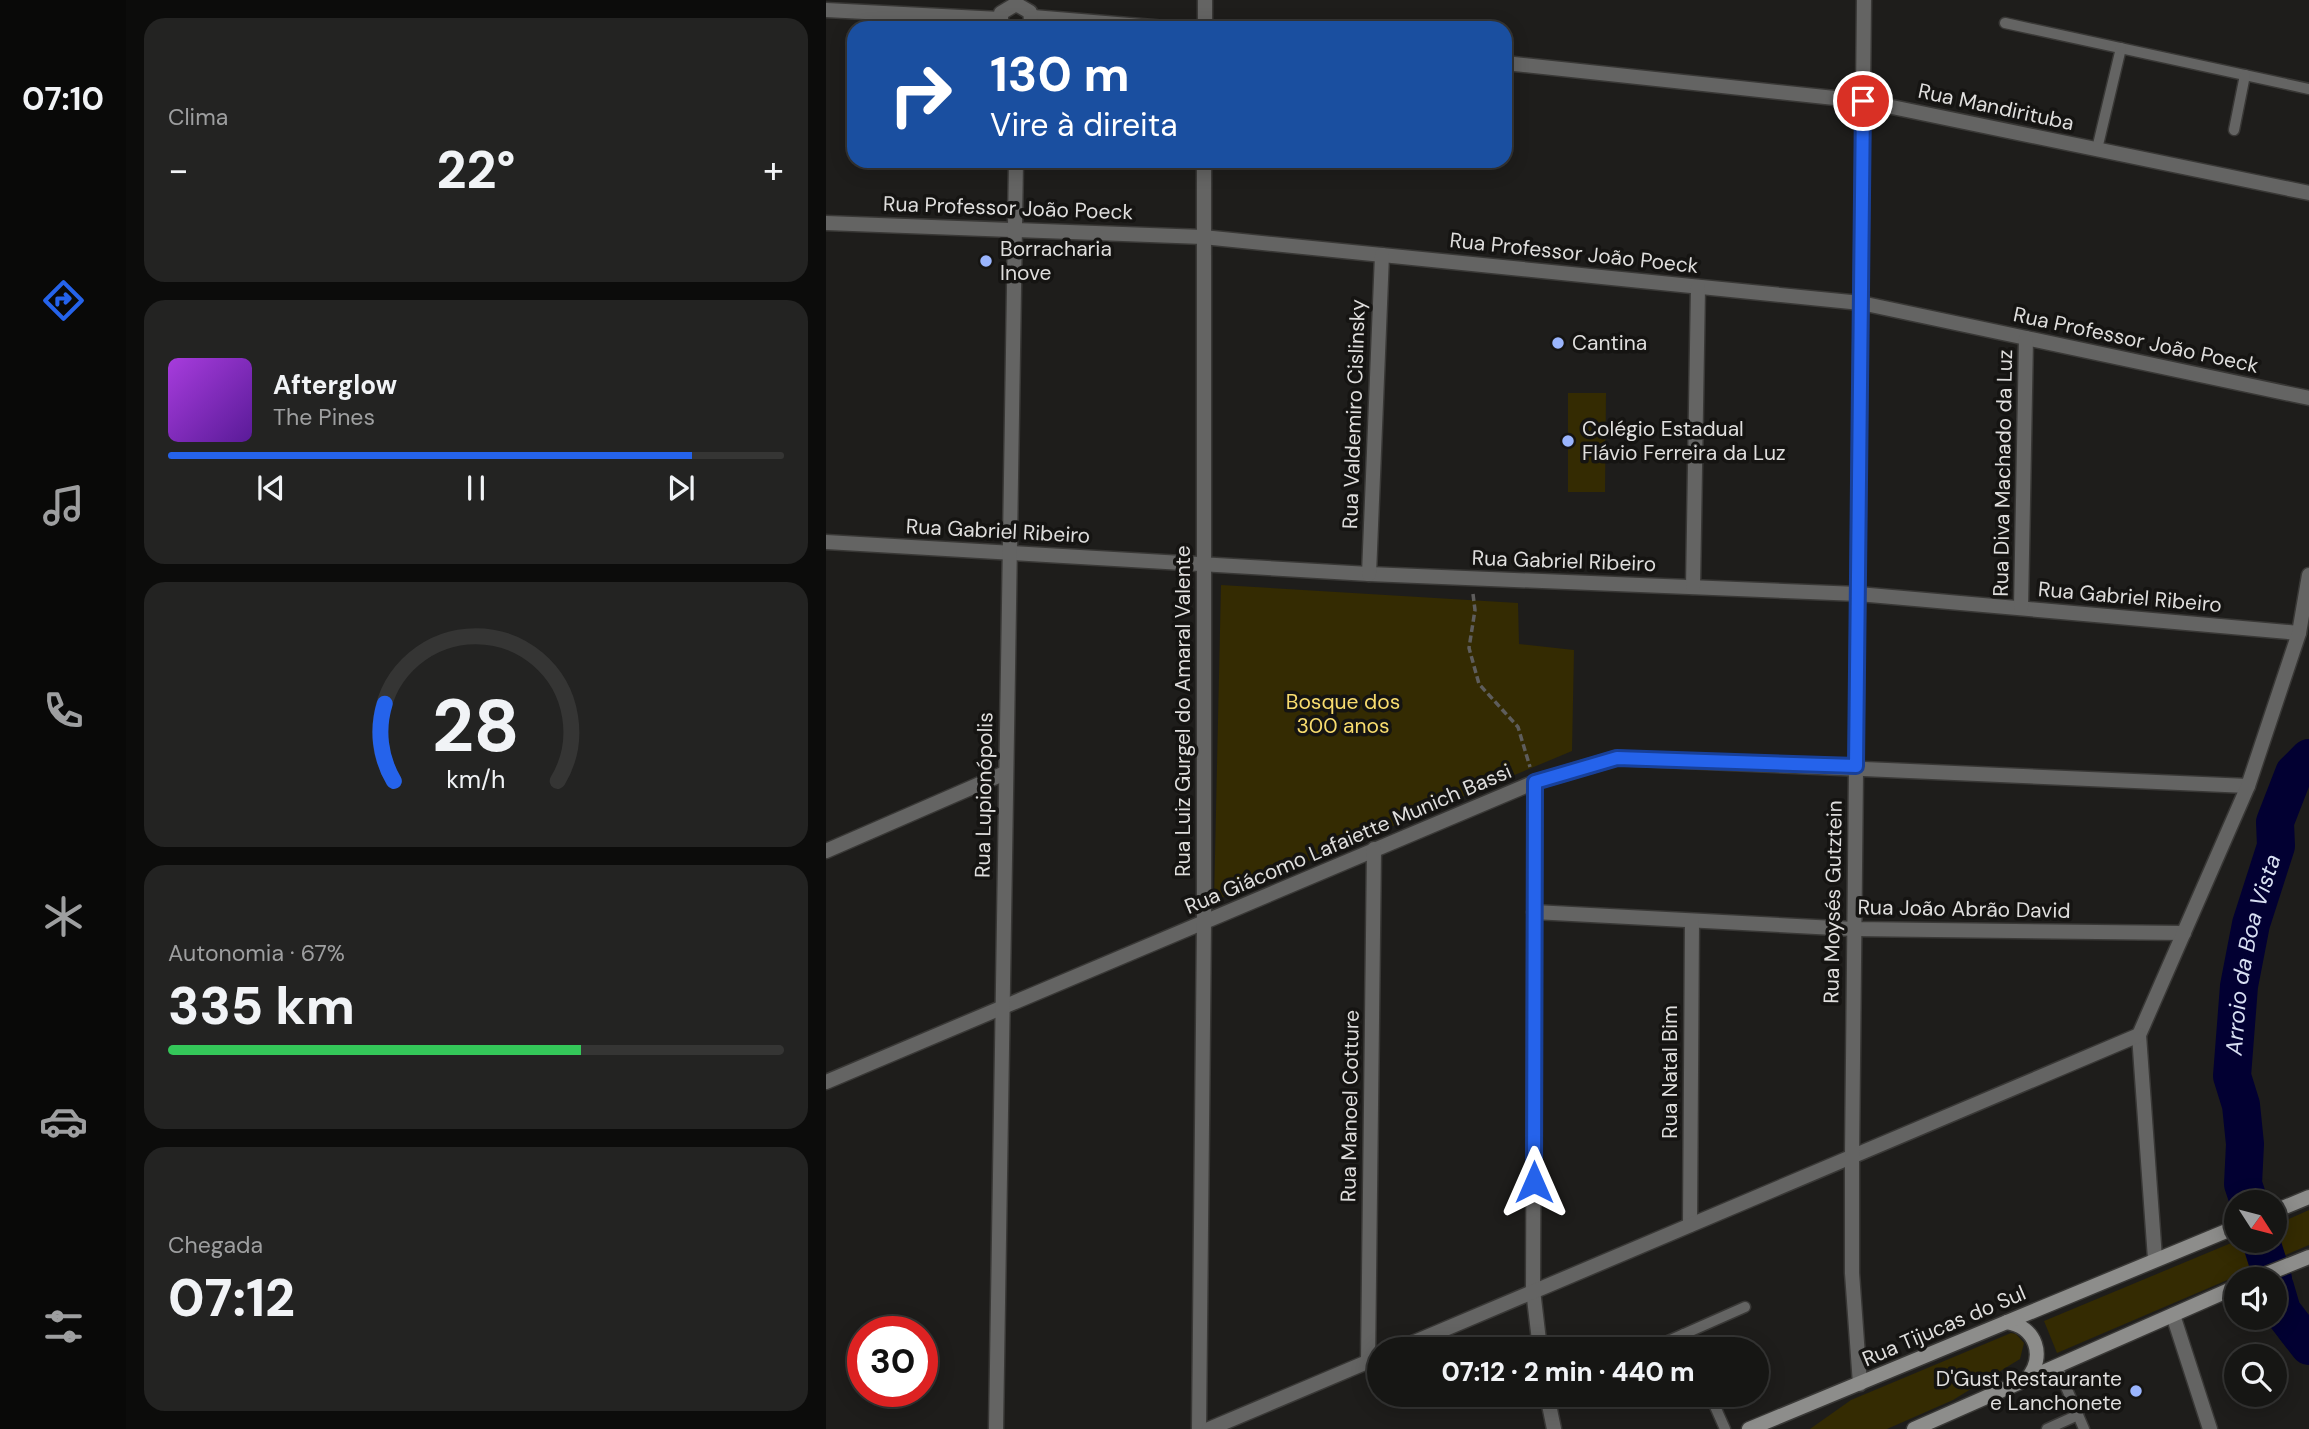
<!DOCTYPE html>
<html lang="pt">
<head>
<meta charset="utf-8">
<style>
  body { margin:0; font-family:"DM Sans",sans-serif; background:#232322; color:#f1f3f6; height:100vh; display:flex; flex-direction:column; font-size:26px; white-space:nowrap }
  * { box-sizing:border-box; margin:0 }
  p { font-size:23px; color:#9e9fa0 }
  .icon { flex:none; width:38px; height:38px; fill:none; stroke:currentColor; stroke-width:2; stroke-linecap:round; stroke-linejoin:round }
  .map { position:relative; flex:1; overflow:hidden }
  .drawer { display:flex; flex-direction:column; gap:18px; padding:18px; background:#0c0c0b; width:700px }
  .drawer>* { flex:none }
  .guide { position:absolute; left:21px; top:21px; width:665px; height:147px; border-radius:21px; box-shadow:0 4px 18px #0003,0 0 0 2px #353534; background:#1a4fa0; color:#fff; overflow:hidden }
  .needle { width:46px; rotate:126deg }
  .controls { position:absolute; left:1398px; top:1190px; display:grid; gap:14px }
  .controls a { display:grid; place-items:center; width:63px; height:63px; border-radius:50%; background:#161614; box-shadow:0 4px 18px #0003,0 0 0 2px #353534; font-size:35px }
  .speed { position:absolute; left:21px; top:1316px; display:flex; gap:14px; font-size:35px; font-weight:700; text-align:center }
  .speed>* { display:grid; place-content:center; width:91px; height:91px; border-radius:50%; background:#161614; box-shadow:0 4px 18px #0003,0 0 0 2px #353534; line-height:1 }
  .speed .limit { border:10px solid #d22; background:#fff; color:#111 }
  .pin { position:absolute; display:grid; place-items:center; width:60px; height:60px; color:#fff; margin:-30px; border:4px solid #fff; border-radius:50%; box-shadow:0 2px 7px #0007 }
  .me { position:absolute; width:77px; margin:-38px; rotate:0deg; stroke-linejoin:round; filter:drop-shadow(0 0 5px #0008) }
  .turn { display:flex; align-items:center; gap:24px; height:147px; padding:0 28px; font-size:32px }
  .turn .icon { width:91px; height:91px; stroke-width:2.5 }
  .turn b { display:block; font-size:49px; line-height:60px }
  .big { font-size:52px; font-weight:800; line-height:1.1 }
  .drawer .tile { flex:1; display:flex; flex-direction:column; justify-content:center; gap:10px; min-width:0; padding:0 24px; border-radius:21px; background:#232322 }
  .drawer .dial { align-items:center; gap:0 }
  .dial svg { height:182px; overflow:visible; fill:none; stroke:#353534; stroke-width:7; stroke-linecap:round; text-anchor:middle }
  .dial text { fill:#f1f3f6; stroke:none }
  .song { display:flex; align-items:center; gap:21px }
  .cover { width:84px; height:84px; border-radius:10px; background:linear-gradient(135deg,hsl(280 70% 55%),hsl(270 70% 35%)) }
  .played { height:7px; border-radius:4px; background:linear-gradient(90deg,#2563eb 85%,#353534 85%) }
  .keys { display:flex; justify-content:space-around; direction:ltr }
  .heat { display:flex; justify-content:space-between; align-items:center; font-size:38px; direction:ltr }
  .charge { height:10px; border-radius:5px; background:linear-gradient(90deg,#34c759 67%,#353534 0) }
  .trip { position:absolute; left:541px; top:1337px; width:402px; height:70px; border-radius:35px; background:#161614; box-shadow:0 4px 18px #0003,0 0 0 2px #353534; font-weight:800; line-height:70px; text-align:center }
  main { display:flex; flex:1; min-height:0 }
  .dock { display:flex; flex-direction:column; width:126px; justify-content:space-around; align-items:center; background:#090908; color:#9e9fa0 }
  .dock .icon { width:49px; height:49px }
  .dock .selected { color:#2563eb }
  .dock b { font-size:32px; color:#f1f3f6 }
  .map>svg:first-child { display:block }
</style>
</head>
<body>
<main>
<nav class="dock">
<b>07:10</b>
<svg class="icon selected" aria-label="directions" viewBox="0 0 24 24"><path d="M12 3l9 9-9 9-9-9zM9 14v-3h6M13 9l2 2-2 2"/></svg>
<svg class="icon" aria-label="music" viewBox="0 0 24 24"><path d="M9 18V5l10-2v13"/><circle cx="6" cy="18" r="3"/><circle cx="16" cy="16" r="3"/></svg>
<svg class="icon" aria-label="phone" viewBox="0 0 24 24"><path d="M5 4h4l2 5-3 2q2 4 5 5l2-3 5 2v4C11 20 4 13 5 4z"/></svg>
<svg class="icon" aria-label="climate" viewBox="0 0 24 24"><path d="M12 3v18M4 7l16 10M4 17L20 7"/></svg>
<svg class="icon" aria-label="car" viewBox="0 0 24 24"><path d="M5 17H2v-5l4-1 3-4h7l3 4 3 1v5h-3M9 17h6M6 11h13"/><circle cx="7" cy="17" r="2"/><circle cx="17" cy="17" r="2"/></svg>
<svg class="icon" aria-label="filters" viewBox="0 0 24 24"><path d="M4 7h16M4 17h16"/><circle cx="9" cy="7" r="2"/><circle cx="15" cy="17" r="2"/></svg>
</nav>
<section class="drawer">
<div class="tile"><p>Clima</p>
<div class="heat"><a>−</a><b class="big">22°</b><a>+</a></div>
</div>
<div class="tile">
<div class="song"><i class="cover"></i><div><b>Afterglow</b><p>The Pines</p></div></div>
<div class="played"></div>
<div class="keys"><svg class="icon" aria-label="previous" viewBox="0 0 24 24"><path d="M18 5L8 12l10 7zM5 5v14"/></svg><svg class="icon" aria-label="pause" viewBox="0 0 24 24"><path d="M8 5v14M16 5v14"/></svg><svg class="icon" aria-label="next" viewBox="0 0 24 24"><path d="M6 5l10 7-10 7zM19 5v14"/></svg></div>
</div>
<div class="tile dial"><svg viewBox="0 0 100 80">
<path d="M14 69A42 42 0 1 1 86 69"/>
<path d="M14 69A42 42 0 0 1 10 35" stroke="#2563eb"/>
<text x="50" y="56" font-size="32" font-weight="700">28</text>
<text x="50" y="72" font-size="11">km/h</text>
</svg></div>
<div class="tile"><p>Autonomia · 67%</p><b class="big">335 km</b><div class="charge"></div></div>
<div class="tile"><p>Chegada</p><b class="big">07:12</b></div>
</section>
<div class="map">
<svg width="1483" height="1429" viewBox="0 0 1483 1429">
  <rect width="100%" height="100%" fill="#1e1d1b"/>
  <g fill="#342b02">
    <path d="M742 393H780L779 492H742Z"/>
    <path d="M395 585 692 603 693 644 748 650 746 751 388 901Z"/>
    <path d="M1483 1210V1245L1231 1353 1218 1321 1410 1241H1449V1225Z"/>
    <path d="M1185 1333 1190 1334 1198 1343 1194 1359 1127 1400 1061 1429H984L1025 1400Z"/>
  </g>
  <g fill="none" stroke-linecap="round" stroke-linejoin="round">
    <g stroke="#020032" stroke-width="38">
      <path id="s1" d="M1423 1202 1417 1184 1419 1144 1415 1105 1406 1076 1413 986 1425 924 1450 846 1449 822 1468 773 1483 758"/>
      <path d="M1435 1241 1447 1279"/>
      <path d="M1449 1287 1456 1311 1483 1346"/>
    </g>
    <g stroke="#393836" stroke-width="13">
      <g id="service">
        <path d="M1179 23 1483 89"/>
        <path d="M1408 130 1419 75"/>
        <path d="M1271 149 1295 48"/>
        <path d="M858 1334 864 1349"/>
        <path d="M824 1349 919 1307"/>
        <path d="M1231 1366 1258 1429"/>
        <path d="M884 1395 899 1429"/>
        <path d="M1221 1429 1252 1415"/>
      </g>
    </g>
    <g stroke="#393836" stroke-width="17">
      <g id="minor">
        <path d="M379 28V0"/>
        <path d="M0 223 377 237 1035 303 1483 398"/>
        <path d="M0 542 543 574 1032 594 1473 633"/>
        <path d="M543 574 556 255"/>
        <path d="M867 587 872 287"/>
        <path d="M1195 608 1200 338"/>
        <path d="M709 782 707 1290 714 1349"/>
        <path d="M0 851 179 773"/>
        <path d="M708 912 1028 929 1358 933"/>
        <path d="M0 1082 709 782 791 758 1422 786"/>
        <path d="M864 1225 866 921"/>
        <path d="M1329 1259 1313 1035 1422 786 1473 633 1483 575"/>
        <path d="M1347 1315 1384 1429"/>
        <path d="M572 1349 1313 1035"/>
        <path d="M542 1362 548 849"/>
        <path d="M1034 1384 1026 1273V1156L1038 0"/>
        <path d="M721 1395 728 1429"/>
        <path d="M373 1429 378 923V161"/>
        <path d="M383 1429 553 1357"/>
      </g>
    </g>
    <g stroke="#393836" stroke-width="17">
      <g id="tertiary">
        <path d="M0 10 174 19"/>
        <path d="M207 17 339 28"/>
        <path d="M175 27V13L190 4 204 12 206 28"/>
        <path d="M679 63 1037 101 1483 193"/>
        <path d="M170 1429 190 161"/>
      </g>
    </g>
    <g stroke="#393836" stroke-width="17">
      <g id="secondary">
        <path d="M1449 1211 1483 1197"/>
        <path d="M1428 1279 1483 1257"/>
        <path d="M1181 1322C1210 1327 1220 1356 1201 1379"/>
        <path d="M923 1429 1410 1227"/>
        <path d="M1088 1429 1410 1287"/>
      </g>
    </g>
    <path stroke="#5e5d5c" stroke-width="3.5" stroke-dasharray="7 3.5" stroke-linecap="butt" d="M647 594 649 610 643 648 653 684 692 727 704 767"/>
    <use href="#service" stroke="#646463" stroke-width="10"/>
    <use href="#minor" stroke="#646463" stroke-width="14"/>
    <use href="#tertiary" stroke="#646463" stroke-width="14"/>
    <use href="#secondary" stroke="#8d8d8b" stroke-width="14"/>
  </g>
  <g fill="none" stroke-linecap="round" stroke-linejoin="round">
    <g stroke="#184099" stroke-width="18">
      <path id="route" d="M708 1182 709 782 791 758 1030 766 1037 101"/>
    </g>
    <use href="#route" stroke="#2563eb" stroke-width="12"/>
  </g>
  <g fill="#9ab5fd" stroke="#151412" stroke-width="2.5">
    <circle cx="160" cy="261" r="7"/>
    <circle cx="732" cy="343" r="7"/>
    <circle cx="742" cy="441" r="7"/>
    <circle cx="1310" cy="1391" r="7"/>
  </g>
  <g text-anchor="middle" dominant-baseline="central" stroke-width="7" stroke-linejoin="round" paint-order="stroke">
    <g font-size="21" fill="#dfdedd" stroke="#151412">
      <text transform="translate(1170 107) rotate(12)">Rua Mandirituba</text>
      <text transform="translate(182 208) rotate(2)">Rua Professor João Poeck</text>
      <text transform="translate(748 253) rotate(6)">Rua Professor João Poeck</text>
      <text transform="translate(1310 340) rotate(12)">Rua Professor João Poeck</text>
      <text transform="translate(528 414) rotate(-88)">Rua Valdemiro Cislinsky</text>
      <text transform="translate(1177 473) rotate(-89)">Rua Diva Machado da Luz</text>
      <text transform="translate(172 531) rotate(3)">Rua Gabriel Ribeiro</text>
      <text transform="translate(738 561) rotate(2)">Rua Gabriel Ribeiro</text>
      <text transform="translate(1304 597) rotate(5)">Rua Gabriel Ribeiro</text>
      <text transform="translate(357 711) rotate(-90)">Rua Luiz Gurgel do Amaral Valente</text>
      <text transform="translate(158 795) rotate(-89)">Rua Lupionópolis</text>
      <text transform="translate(522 839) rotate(-23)">Rua Giácomo Lafaiette Munich Bassi</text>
      <text transform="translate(1007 902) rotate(-89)">Rua Moysés Gutztein</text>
      <text transform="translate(1138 909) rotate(1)">Rua João Abrão David</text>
      <text transform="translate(844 1072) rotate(-90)">Rua Natal Bim</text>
      <text transform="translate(524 1106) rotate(-89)">Rua Manoel Cotture</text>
      <text transform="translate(1118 1326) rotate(-23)">Rua Tijucas do Sul</text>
    </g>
    <g font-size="21" fill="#dfdedd" stroke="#151412" text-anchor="start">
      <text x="174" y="249">Borracharia<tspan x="174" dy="24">Inove</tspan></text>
      <text x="746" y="343">Cantina</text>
      <text x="756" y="429">Colégio Estadual<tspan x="756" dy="24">Flávio Ferreira da Luz</tspan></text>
      <text x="1296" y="1379" text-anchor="end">D'Gust Restaurante<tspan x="1296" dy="24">e Lanchonete</tspan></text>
    </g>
    <g font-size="21" fill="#f8dc6e" stroke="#151412">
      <text x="517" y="702">Bosque dos<tspan x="517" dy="24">300 anos</tspan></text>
    </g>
    <g font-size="23" font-style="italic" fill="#d8dff2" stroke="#151412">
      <text stroke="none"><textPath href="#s1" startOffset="252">Arroio da Boa Vista</textPath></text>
    </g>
  </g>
</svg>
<div class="controls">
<a><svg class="needle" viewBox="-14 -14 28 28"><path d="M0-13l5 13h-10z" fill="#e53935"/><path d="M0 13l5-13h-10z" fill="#9e9fa0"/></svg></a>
<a><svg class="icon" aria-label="sound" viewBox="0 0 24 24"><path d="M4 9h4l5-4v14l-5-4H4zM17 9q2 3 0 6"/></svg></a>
<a><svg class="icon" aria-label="search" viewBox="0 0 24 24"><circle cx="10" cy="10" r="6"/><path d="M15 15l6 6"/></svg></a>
</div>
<div class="speed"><div class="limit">30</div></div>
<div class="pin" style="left:1037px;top:101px;background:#d93025"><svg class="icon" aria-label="arrive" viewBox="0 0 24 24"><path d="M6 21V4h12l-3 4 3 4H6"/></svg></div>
<svg class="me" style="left:708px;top:1182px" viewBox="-20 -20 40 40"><path d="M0-17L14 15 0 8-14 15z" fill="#2563eb" stroke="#fff" stroke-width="4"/></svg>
<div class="trip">07:12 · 2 min · 440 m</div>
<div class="guide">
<div class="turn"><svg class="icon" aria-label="right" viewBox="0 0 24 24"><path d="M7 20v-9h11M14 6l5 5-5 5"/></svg><div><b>130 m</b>Vire à direita</div></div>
</div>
</div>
</main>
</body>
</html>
